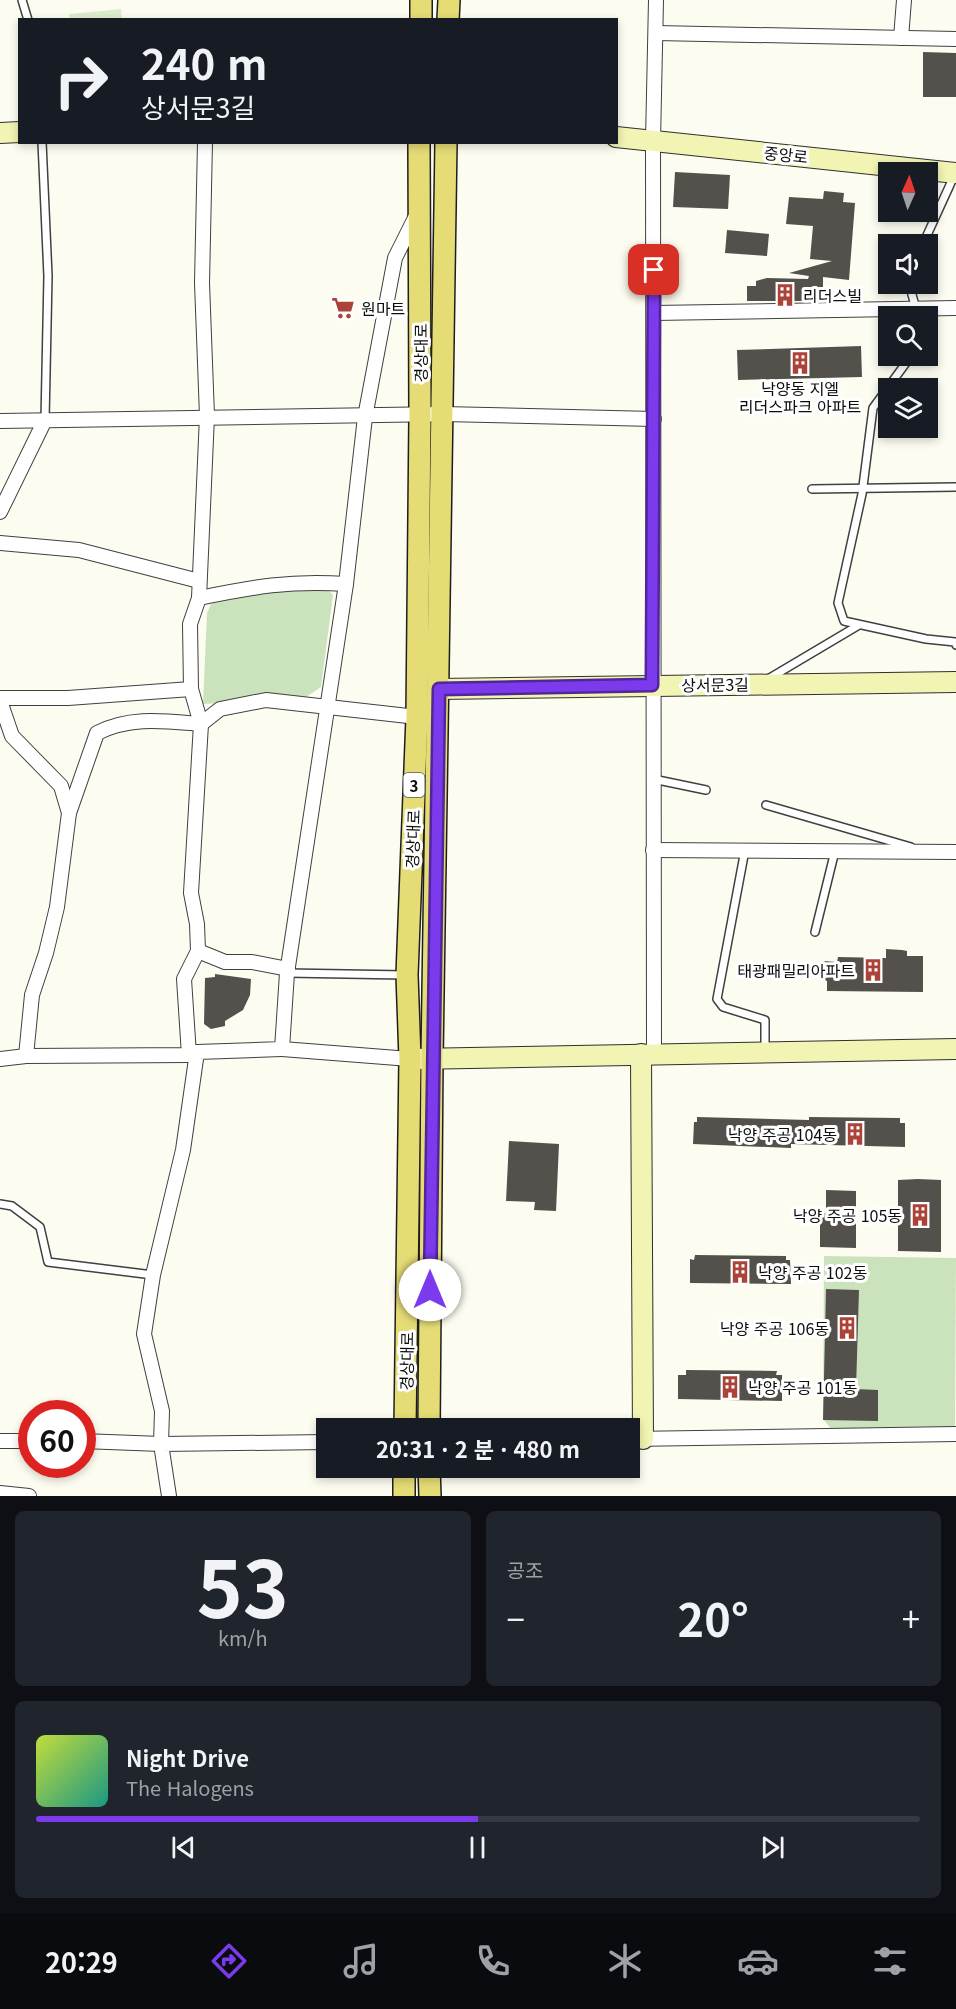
<!DOCTYPE html>
<html lang="ko">
<head>
<meta charset="utf-8">
<style>
  body { margin:0; font-family:Georgia,"Noto Sans KR",serif; background:#20242c; color:#f1f3f6; height:100vh; display:flex; flex-direction:column; font-size:22px; white-space:nowrap }
  * { box-sizing:border-box; margin:0 }
  p { font-size:20px; color:#9ea1a6 }
  .icon { flex:none; width:33px; height:33px; fill:none; stroke:currentColor; stroke-width:2; stroke-linecap:round; stroke-linejoin:round }
  .map { position:relative; height:1496px; overflow:hidden }
  .panel { display:flex; flex-direction:column; gap:15px; padding:15px; background:#0d0f14; flex:1 }
  .panel>* { flex:none }
  .top-card { position:absolute; left:18px; top:18px; width:600px; height:126px; border-radius:0px; box-shadow:0 3px 9px #0003; background:#171b24; color:#f1f3f6; overflow:hidden }
  .needle { width:39px; rotate:3deg }
  .controls { position:absolute; left:878px; top:162px; display:grid; gap:12px }
  .controls a { display:grid; place-items:center; width:60px; height:60px; border-radius:0px; background:#171b24; box-shadow:0 3px 9px #0003; font-size:30px }
  .speed { position:absolute; left:18px; top:1400px; display:flex; gap:12px; font-size:30px; font-weight:700; text-align:center }
  .speed>* { display:grid; place-content:center; width:78px; height:78px; border-radius:50%; background:#171b24; box-shadow:0 3px 9px #0003; line-height:1 }
  .speed .limit { border:9px solid #d22; background:#fff; color:#111 }
  .pin { position:absolute; display:grid; place-items:center; width:51px; height:51px; color:#fff; margin:-26px; border-radius:12px; box-shadow:0 3px 9px #0006 }
  .me { position:absolute; width:66px; margin:-33px; rotate:0deg; stroke-linejoin:round; filter:drop-shadow(0 0 4px #0008) }
  .turn { display:flex; align-items:center; gap:21px; height:126px; padding:0 24px; font-size:27px }
  .turn .icon { width:78px; height:78px; stroke-width:2.5 }
  .turn b { display:block; font-size:42px; line-height:51px }
  .big { font-size:45px; font-weight:700; line-height:1.1 }
  .panel .tile { flex:1; display:flex; flex-direction:column; justify-content:center; gap:9px; min-width:0; padding:0 21px; border-radius:9px; background:#20242c }
  .panel .dial { align-items:center; gap:0 }
  .dial b { font-size:78px; line-height:1 }
  .song { display:flex; align-items:center; gap:18px }
  .cover { width:72px; height:72px; border-radius:9px; background:linear-gradient(135deg,hsl(70 70% 55%),hsl(170 70% 35%)) }
  .played { height:6px; border-radius:3px; background:linear-gradient(90deg,#7c3aed 50%,#363941 50%) }
  .keys { display:flex; justify-content:space-around; direction:ltr }
  .heat { display:flex; justify-content:space-between; align-items:center; font-size:33px; direction:ltr }
  .panel .tiles { flex:1; display:grid; gap:15px; grid-template-columns:1fr 1fr }
  .tile:last-child { grid-column:span 2 }
  .trip { position:absolute; left:316px; top:1418px; width:324px; height:60px; border-radius:0px; background:#171b24; box-shadow:0 3px 9px #0003; font-weight:700; line-height:60px; text-align:center }
  .tabs { display:flex; height:96px; justify-content:space-around; align-items:center; background:#090b0e; color:#9ea1a6 }
  .tabs .icon { width:42px; height:42px }
  .tabs .selected { color:#7c3aed }
  .tabs b { font-size:27px; color:#f1f3f6 }
  .map>svg:first-child { display:block }
</style>
</head>
<body>
<div class="map">
<svg width="956" height="1496" viewBox="0 0 956 1496">
  <rect width="100%" height="100%" fill="#fdfcf0"/>
  <g fill="#cbe3bd">
    <path d="M325 586 333 595 321 687 303 699 203 704 207 613 212 602 258 590Z"/>
    <path d="M824 1256 956 1258 955 1428 833 1431 823 1419Z"/>
  </g>
  <path fill="#ddecce" d="M121 9 122 19H70L69 14Z"/>
  <g fill="#54504b">
    <path d="M923 52 956 53V97H923Z"/>
    <path d="M675 172 730 175 728 209 673 207Z"/>
    <path d="M824 191 844 193 843 202 855 203 849 280 823 277V301H747V286H756V281L767 278 808 279 809 276 789 273 832 261 810 259 813 226 786 224 789 197 823 199Z"/>
    <path d="M727 230 769 234 767 256 725 253Z"/>
    <path d="M861 346 862 377 738 380 737 350Z"/>
    <path d="M886 949 902 950 907 951V956H923V992L827 991V981L823 979V961L837 962 838 957 886 958Z"/>
    <path d="M215 974 251 979 250 995 243 1010 225 1021V1026L211 1029 204 1024 205 978 215 977Z"/>
    <path d="M697 1117 809 1120V1117L900 1118V1123H905V1147L791 1144V1148L693 1144 694 1122H697Z"/>
    <path d="M509 1141 559 1144 556 1211 534 1210 535 1202 506 1201Z"/>
    <path d="M918 1179 941 1180V1252L898 1251V1180Z"/>
    <path d="M826 1190 856 1191V1248L820 1247V1214L826 1213Z"/>
    <path d="M695 1255 786 1256V1260H790L791 1284 690 1283V1259L694 1260Z"/>
    <path d="M826 1289 859 1290 856 1389 878 1390V1421L823 1420Z"/>
    <path d="M686 1370 777 1371 776 1375H782V1401L678 1399V1375H686Z"/>
  </g>
  <g fill="none" stroke-linecap="round" stroke-linejoin="round">
    <g stroke="#404040" stroke-width="10">
      <g id="lane">
        <path d="M22 0 28 20"/>
        <path d="M42 142 48 276 45 420"/>
        <path d="M923 244 954 176"/>
        <path d="M909 284 918 316"/>
        <path d="M911 356 873 408 862 494 838 603 844 621 926 639 955 642 956 645"/>
        <path d="M812 489 956 487"/>
        <path d="M768 679 859 625"/>
        <path d="M653 779 706 790"/>
        <path d="M766 805 911 847"/>
        <path d="M745 850 717 999 723 1007 765 1020V1051"/>
        <path d="M815 932 835 851"/>
        <path d="M287 973 405 975"/>
        <path d="M0 1204 12 1206 40 1227 48 1262 153 1275"/>
      </g>
    </g>
    <g stroke="#404040" stroke-width="16">
      <g id="street">
        <path d="M656 33 956 39"/>
        <path d="M901 38 904 0"/>
        <path d="M205 142 202 283 207 416 199 598 190 624 191 689 201 724 191 893 197 924 198 951 225 962H252L288 969"/>
        <path d="M654 313 956 308"/>
        <path d="M0 421 443 414 654 419"/>
        <path d="M0 512 45 420"/>
        <path d="M0 543 79 550 199 581"/>
        <path d="M199 598C253 587 290 580 346 584"/>
        <path d="M0 698H68L191 689"/>
        <path d="M0 701 12 736 61 786 69 813 57 907 46 953 32 995 26 1056"/>
        <path d="M69 813 97 733C130 716 164 721 201 724L220 709 266 700 417 717"/>
        <path d="M653 850 956 852"/>
        <path d="M282 1049 410 1059"/>
        <path d="M654 1053 653 141 656 0"/>
        <path d="M189 1055 184 979 198 951"/>
        <path d="M0 1059 26 1056 189 1055 197 1052"/>
        <path d="M630 1439 956 1434"/>
        <path d="M0 1441H32"/>
        <path d="M82 1441 161 1444 162 1411 144 1334 153 1275 183 1150 197 1052 282 1049 287 973 346 584 365 417 395 258 417 214"/>
        <path d="M0 1493 29 1496"/>
        <path d="M169 1496 161 1444 327 1442"/>
      </g>
    </g>
    <g stroke="#2f2f2f" stroke-width="22">
      <g id="secondary">
        <path d="M0 133 20 132"/>
        <path d="M616 137 956 173"/>
        <path d="M439 689 956 682"/>
        <path d="M641 1054 643 1439"/>
        <path d="M416 1059 956 1049"/>
      </g>
    </g>
    <g stroke="#1e1e1e" stroke-width="24">
      <g id="primary">
        <path d="M421 20V0"/>
        <path d="M448 20 449 0"/>
        <path d="M405 1428 410 1059 407 975 417 717 420 415 419 142"/>
        <path d="M429 1428 432 1059 446 142"/>
        <path d="M429 1467 430 1496"/>
        <path d="M404 1496V1467"/>
      </g>
    </g>
    <use href="#lane" stroke="#fff" stroke-width="7"/>
    <use href="#street" stroke="#fff" stroke-width="14"/>
    <use href="#secondary" stroke="#f2f4b3" stroke-width="20"/>
    <use href="#primary" stroke="#e6dc76" stroke-width="21"/>
  </g>
  <g fill="none" stroke-linecap="round" stroke-linejoin="round">
    <g stroke="#51269a" stroke-width="15">
      <path id="route" d="M430 1290 439 689 652 685 654 270"/>
    </g>
    <use href="#route" stroke="#7c3aed" stroke-width="10"/>
  </g>
  <defs>
    <g id="building-bare" transform="scale(1.8)"><path d="M-4-6H4V6H1V3H-1V6H-4ZM-2.5-4.3h1.7v1.8h-1.7ZM.8-4.3h1.7v1.8H.8ZM-2.5-1h1.7V.8h-1.7ZM.8-1h1.7V.8H.8Z" fill="#ab4338" stroke="#fff" stroke-width="2.5" paint-order="stroke"/></g>
    <g id="supermarket-bare" transform="scale(1.8)"><path d="M-6-5.5h2.5l.6 2H6L4.5 2H-2.5L-4.4-4H-6ZM-1.5 3.2a1.3 1.3 0 1 0 .1 0ZM3 3.2a1.3 1.3 0 1 0 .1 0Z" fill="#ab4338" stroke="#fff" stroke-width="2.5" paint-order="stroke"/></g>
  </defs>
  <g fill-rule="evenodd">
    <use href="#building-bare" x="785" y="295"/>
    <use href="#supermarket-bare" x="343" y="308"/>
    <use href="#building-bare" x="800" y="363"/>
    <use href="#building-bare" x="873" y="970"/>
    <use href="#building-bare" x="855" y="1134"/>
    <use href="#building-bare" x="920" y="1215"/>
    <use href="#building-bare" x="740" y="1272"/>
    <use href="#building-bare" x="847" y="1328"/>
    <use href="#building-bare" x="730" y="1387"/>
  </g>
  <g text-anchor="middle" dominant-baseline="central" stroke-width="6" stroke-linejoin="round" paint-order="stroke">
    <rect fill="#fff" stroke="#565656" stroke-width="1.5" x="403.5" y="773" width="21" height="24" rx="4.5"/>
    <g font-size="15" font-weight="bold" fill="#0d0d0d">
      <text x="414" y="785">3</text>
    </g>
    <g font-size="16" fill="#0d0d0d" stroke="#fff">
      <text transform="translate(786 154) rotate(6)">중앙로</text>
      <text transform="translate(420 353) rotate(-90)">경상대로</text>
      <text transform="translate(715 684) rotate(-1)">상서문3길</text>
      <text transform="translate(412 839) rotate(-88)">경상대로</text>
      <text transform="translate(406 1361) rotate(-89)">경상대로</text>
    </g>
    <g font-size="16" fill="#0d0d0d" stroke="#fff" text-anchor="start">
      <text x="803" y="295">리더스빌</text>
      <text x="361" y="308">원마트</text>
      <text x="800" y="388" text-anchor="middle">낙양동 지엘<tspan x="800" dy="18">리더스파크 아파트</tspan></text>
      <text x="855" y="970" text-anchor="end">태광패밀리아파트</text>
      <text x="837" y="1134" text-anchor="end">낙양 주공 104동</text>
      <text x="902" y="1215" text-anchor="end">낙양 주공 105동</text>
      <text x="758" y="1272">낙양 주공 102동</text>
      <text x="829" y="1328" text-anchor="end">낙양 주공 106동</text>
      <text x="748" y="1387">낙양 주공 101동</text>
    </g>
  </g>
</svg>
<div class="controls">
<a><svg class="needle" viewBox="-14 -14 28 28"><path d="M0-13l5 13h-10z" fill="#e53935"/><path d="M0 13l5-13h-10z" fill="#9ea1a6"/></svg></a>
<a><svg class="icon" aria-label="sound" viewBox="0 0 24 24"><path d="M4 9h4l5-4v14l-5-4H4zM17 9q2 3 0 6"/></svg></a>
<a><svg class="icon" aria-label="search" viewBox="0 0 24 24"><circle cx="10" cy="10" r="6"/><path d="M15 15l6 6"/></svg></a>
<a><svg class="icon" aria-label="layers" viewBox="0 0 24 24"><path d="M12 4l9 5-9 5-9-5zM3 14l9 5 9-5"/></svg></a>
</div>
<div class="speed"><div class="limit">60</div></div>
<div class="pin" style="left:654px;top:270px;background:#d93025"><svg class="icon" aria-label="arrive" viewBox="0 0 24 24"><path d="M6 21V4h12l-3 4 3 4H6"/></svg></div>
<svg class="me" style="left:430px;top:1290px" viewBox="-20 -20 40 40"><circle r="19" fill="#fff"/><path d="M0-13L10 11 0 6-10 11z" fill="#7c3aed"/></svg>
<div class="trip">20:31 · 2 분 · 480 m</div>
<div class="top-card">
<div class="turn"><svg class="icon" aria-label="right" viewBox="0 0 24 24"><path d="M7 20v-9h11M14 6l5 5-5 5"/></svg><div><b>240 m</b>상서문3길</div></div>
</div>
</div>
<section class="panel">
<div class="tiles">
<div class="tile dial"><b>53</b><p>km/h</p></div>
<div class="tile"><p>공조</p>
<div class="heat"><a>−</a><b class="big">20°</b><a>+</a></div>
</div>
<div class="tile">
<div class="song"><i class="cover"></i><div><b>Night Drive</b><p>The Halogens</p></div></div>
<div class="played"></div>
<div class="keys"><svg class="icon" aria-label="previous" viewBox="0 0 24 24"><path d="M18 5L8 12l10 7zM5 5v14"/></svg><svg class="icon" aria-label="pause" viewBox="0 0 24 24"><path d="M8 5v14M16 5v14"/></svg><svg class="icon" aria-label="next" viewBox="0 0 24 24"><path d="M6 5l10 7-10 7zM19 5v14"/></svg></div>
</div>
</div>
</section>
<nav class="tabs">
<b>20:29</b>
<svg class="icon selected" aria-label="directions" viewBox="0 0 24 24"><path d="M12 3l9 9-9 9-9-9zM9 14v-3h6M13 9l2 2-2 2"/></svg>
<svg class="icon" aria-label="music" viewBox="0 0 24 24"><path d="M9 18V5l10-2v13"/><circle cx="6" cy="18" r="3"/><circle cx="16" cy="16" r="3"/></svg>
<svg class="icon" aria-label="phone" viewBox="0 0 24 24"><path d="M5 4h4l2 5-3 2q2 4 5 5l2-3 5 2v4C11 20 4 13 5 4z"/></svg>
<svg class="icon" aria-label="climate" viewBox="0 0 24 24"><path d="M12 3v18M4 7l16 10M4 17L20 7"/></svg>
<svg class="icon" aria-label="car" viewBox="0 0 24 24"><path d="M5 17H2v-5l4-1 3-4h7l3 4 3 1v5h-3M9 17h6M6 11h13"/><circle cx="7" cy="17" r="2"/><circle cx="17" cy="17" r="2"/></svg>
<svg class="icon" aria-label="filters" viewBox="0 0 24 24"><path d="M4 7h16M4 17h16"/><circle cx="9" cy="7" r="2"/><circle cx="15" cy="17" r="2"/></svg>
</nav>
</body>
</html>
